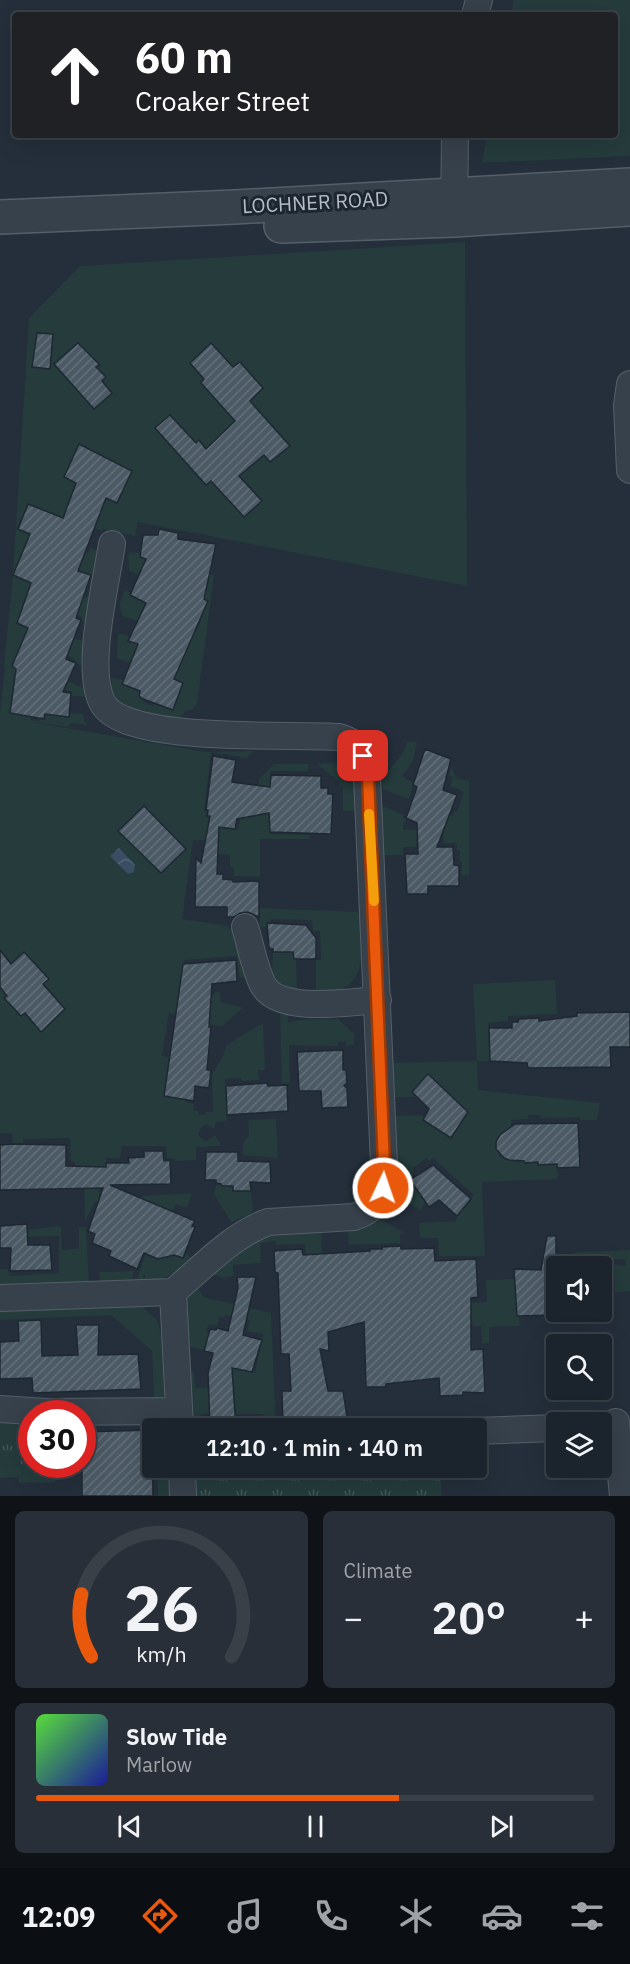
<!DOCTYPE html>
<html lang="en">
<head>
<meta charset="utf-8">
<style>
  body { margin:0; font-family:"IBM Plex Sans",sans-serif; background:#282f38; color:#f1f3f6; height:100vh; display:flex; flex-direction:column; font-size:22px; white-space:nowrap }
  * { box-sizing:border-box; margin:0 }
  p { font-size:20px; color:#a0a4a9 }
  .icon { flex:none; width:33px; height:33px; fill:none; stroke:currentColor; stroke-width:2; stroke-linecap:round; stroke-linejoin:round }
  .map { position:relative; height:1496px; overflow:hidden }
  .sheet { display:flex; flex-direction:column; gap:15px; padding:15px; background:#0f1318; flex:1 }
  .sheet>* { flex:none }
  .hud { position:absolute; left:12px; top:12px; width:606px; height:126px; border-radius:6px; box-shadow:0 6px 24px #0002,0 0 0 2px #394048; background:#202124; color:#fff; overflow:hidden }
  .buttons { position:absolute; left:546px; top:1256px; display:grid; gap:12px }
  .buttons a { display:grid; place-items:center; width:66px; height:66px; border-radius:6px; background:#1b232c; box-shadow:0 6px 24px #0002,0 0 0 2px #394048; font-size:30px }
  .speed { position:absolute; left:18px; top:1400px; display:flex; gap:12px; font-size:30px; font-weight:700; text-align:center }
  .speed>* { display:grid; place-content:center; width:78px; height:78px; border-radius:50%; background:#1b232c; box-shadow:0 6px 24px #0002,0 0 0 2px #394048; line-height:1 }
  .speed .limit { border:9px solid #d22; background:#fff; color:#111 }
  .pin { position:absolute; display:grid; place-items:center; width:51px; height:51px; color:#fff; margin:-26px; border-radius:12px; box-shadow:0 3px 9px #0006 }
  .me { position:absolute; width:66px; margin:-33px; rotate:3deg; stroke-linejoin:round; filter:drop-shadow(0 0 4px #0008) }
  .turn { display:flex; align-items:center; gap:21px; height:126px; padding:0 24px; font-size:27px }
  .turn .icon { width:78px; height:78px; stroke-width:2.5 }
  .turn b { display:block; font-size:42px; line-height:51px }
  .big { font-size:45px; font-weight:600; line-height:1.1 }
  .sheet .card { flex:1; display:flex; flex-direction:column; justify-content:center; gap:9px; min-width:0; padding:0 21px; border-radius:9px; background:#282f38 }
  .sheet .dial { align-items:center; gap:0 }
  .dial svg { height:156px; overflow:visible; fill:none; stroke:#394048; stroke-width:7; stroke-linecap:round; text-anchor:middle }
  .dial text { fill:#f1f3f6; stroke:none }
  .song { display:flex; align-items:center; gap:18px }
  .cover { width:72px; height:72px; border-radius:9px; background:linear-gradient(135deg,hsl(110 70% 55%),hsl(240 70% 35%)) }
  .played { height:6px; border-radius:3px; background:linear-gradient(90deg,#ea580c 65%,#394048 65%) }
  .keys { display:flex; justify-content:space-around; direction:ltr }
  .heat { display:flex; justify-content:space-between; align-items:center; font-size:33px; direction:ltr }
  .sheet .tiles { flex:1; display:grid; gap:15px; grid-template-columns:1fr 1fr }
  .card:last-child { grid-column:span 2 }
  .trip { position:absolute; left:142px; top:1418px; width:345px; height:60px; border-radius:6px; background:#1b232c; box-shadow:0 6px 24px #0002,0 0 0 2px #394048; font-weight:600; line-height:60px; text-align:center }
  .tab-bar { display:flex; height:96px; justify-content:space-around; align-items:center; background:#0b0e12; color:#a0a4a9 }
  .tab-bar .icon { width:42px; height:42px }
  .tab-bar .on { color:#ea580c }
  .tab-bar b { font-size:27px; color:#f1f3f6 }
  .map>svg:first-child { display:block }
</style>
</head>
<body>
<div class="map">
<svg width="630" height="1496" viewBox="0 0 630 1496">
  <defs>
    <pattern id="park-tufts" width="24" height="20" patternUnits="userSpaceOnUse" patternTransform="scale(1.5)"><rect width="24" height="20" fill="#253b3c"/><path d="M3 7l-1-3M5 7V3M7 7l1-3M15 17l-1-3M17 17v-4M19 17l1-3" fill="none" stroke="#425557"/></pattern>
    <pattern id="water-waves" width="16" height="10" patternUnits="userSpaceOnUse" patternTransform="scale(1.5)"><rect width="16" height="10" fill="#394e63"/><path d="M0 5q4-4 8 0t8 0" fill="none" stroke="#536678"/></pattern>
    <pattern id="building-hatch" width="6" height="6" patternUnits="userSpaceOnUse" patternTransform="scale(1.5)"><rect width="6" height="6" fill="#4c5a66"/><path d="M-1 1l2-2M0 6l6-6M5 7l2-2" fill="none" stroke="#63707a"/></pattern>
  </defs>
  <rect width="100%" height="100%" fill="#242f3b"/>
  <g fill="#253b3c">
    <path d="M514 0H630V156L482 163 487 135H615V15H511Z"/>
    <path d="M465 242 467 586 138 522 135 536 104 529 102 531 83 524 67 509 63 518 28 504 16 529 67 548 68 545 88 553 90 548 101 552 99 582 93 580 92 576 24 549 13 575 61 596 82 600 84 596 95 600 93 626 82 621 83 617 26 599 17 623C42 635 64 633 89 643L90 669 76 663 73 658 24 639 12 667 29 675 66 684 68 681 88 690 86 697 72 696V692L67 690 14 686 31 716 30 720 40 721V718L44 719 45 714 68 717 69 713 83 714 84 721 87 725 70 723 69 727 32 722 205 752 254 751 246 758 211 752 204 811 208 812 207 816H210L209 826 238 830 242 810 259 813V779L274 764H309L308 771H270V787H265V813H269L270 834 310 835V839H260V877L234 876V868L230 867V855L216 854 217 840H193L182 919 228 926 243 947 246 977H239L237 956 184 960 178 992 211 997V994L214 995 215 992H220L221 1002 243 1008 222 1026 208 1024 197 1016 169 1013 162 1056 169 1057 164 1096 185 1099V1102L194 1104 193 1110 198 1111V1114L205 1115 206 1112H213L212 1075 223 1056 226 1045 263 1023 265 1070H258L259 1080 242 1081 241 1078 225 1079 227 1121 216 1122 214 1129 208 1125H203L198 1134 201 1138 206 1141 216 1135 217 1141H220V1146L196 1147V1160L175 1161 174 1158 167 1159 166 1146H122L120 1159 106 1158 107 1174 99 1175V1199L192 1193 187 1208 176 1204 172 1213 117 1211 95 1202 85 1221 84 1181H77L75 1162 71 1161 70 1138 23 1139 25 1163 14 1165 12 1133H0V713L5 667 4 666 13 575 29 318 80 266Z"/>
    <path d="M131 552 140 553V557L159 561V567L214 575 197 704 191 710H187L176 722 138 715 113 698 111 690 112 678 124 680 123 684 140 691 144 698 143 702 153 706V703L173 710 183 683 117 658 118 634H124L130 637 129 641 148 649 139 619 137 621 122 616 120 605 124 591 131 592 130 596 149 604 147 608 197 630 208 601 140 572 139 575 129 571 128 555Z"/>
    <path d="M407 742H417L413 761 402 776 407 780 414 782 409 799 383 789 380 783C386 767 403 761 407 742Z"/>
    <path d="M341 762 355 776 356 811H343V786H339V782L317 764Z"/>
    <path d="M452 766 456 778 469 781V875H462V862L460 861V850H457V843H443L444 831 439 830 445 813 453 816 454 811 457 812 464 792 450 786 453 777 449 775Z"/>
    <path d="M385 807 404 815 403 817 406 820 403 825V830H421L420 843H416V847H403V855H379V809Z"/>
    <path d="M260 908 361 912C361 939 370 984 335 991 329 992 322 991 316 991V960H321L320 931H313L312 920 270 919V927H260Z"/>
    <path d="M273 952H293L294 959H296L297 994 283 990 272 976Z"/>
    <path d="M555 980 557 1014 508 1016V1021L488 1023 490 1061H477L478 1090 600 1103 597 1120H581L580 1117 540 1118V1115H528V1119L511 1120V1130C498 1132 491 1152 504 1159 510 1162 518 1161 524 1161L525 1163 538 1162V1165L557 1164 558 1179 482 1182 485 1256H439L438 1238H420L419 1223 456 1221 457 1216 474 1195 433 1158 429 1161 426 1158 413 1168V1176L409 1179 425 1202 421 1210 388 1194 389 1116 420 1115 424 1117 468 1112 417 1097H388L386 1063 477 1061 473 984Z"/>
    <path d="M288 1014V1023L299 1020 338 1019 354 1034V1045L346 1046V1041L338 1042V1046L289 1045 290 1083H282L280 1015Z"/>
    <path d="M276 1119 278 1158 243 1155V1143L249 1136 248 1120Z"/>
    <path d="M221 1184 222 1186 233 1187V1191H251L253 1209 251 1214 231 1222 214 1194 216 1185Z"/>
    <path d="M374 1215 404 1233 400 1234V1243L349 1245 347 1223Z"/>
    <path d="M321 1225 324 1305 307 1262 305 1244 276 1245 275 1241 260 1243 261 1263 233 1265V1276L224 1278 212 1274 253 1234Z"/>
    <path d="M59 1226 61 1228 62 1250 79 1248V1227H86L89 1283 0 1286V1269H8L9 1276 59 1273V1236L27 1237V1230Z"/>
    <path d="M630 1250V1291L615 1293 614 1265 626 1266 625 1259H576L575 1252Z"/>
    <path d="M146 1253 158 1259 166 1257 169 1254 183 1259 186 1253 192 1259C178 1271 165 1282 145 1280V1275H143V1279H137Z"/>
    <path d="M134 1271 132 1279 100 1282 99 1272Z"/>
    <path d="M515 1279 520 1326 489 1327V1343L482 1344 481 1326H473V1322L461 1323 429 1305 487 1302 486 1280Z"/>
    <path d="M198 1286 203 1297 271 1313 276 1428H264L263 1414H235L232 1380 234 1361 242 1364 241 1370 255 1373 263 1334 247 1331 250 1320 246 1319 248 1312 233 1309 231 1316 225 1315 224 1318 219 1317 217 1326 209 1324 206 1331 210 1332 204 1350 182 1345 184 1323 188 1322 187 1318 181 1319V1302Z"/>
    <path d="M140 1304 157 1320 162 1338 165 1392 163 1397 154 1399 152 1351 111 1315 0 1320V1306Z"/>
    <path d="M188 1370 194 1372 195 1388 210 1387V1414H202L196 1418 197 1428H186Z"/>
    <path d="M32 1464H73V1474H55V1482L19 1483V1477L0 1478V1465Z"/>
    <path d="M157 1467H168L169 1496H158Z"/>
  </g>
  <g fill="url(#park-tufts)">
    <path d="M0 1417 30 1419 31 1464 0 1465Z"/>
    <path d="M187 1467H439L442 1496H188Z"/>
  </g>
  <path fill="url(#water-waves)" d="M119 848 135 865 134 872 128 874 110 856Z"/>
  <g fill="url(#building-hatch)" stroke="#1e2832" stroke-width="1.5">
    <path d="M37 333 53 334 50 369 32 367Z"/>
    <path d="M78 343 100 365 96 367 106 377 102 381 112 393 94 409 54 364Z"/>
    <path d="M211 343 233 367 240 362 263 388 250 401 290 446 270 462 264 455 239 476 262 501 244 517 211 481 206 485 155 428 170 415 196 443 199 440 206 449 235 421 201 383 204 379 190 363Z"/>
    <path d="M79 444 132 471 117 503 106 498 78 571 91 575 76 618 81 620 66 659 76 663 63 692 71 693 69 717 45 714 44 719 10 713 16 669 12 666 28 628 17 623 31 583 13 575 30 534 18 529 28 504 63 518 76 483 64 477Z"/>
    <path d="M159 529 178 533V539L216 544 204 599 208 601 174 679 183 683 173 710 143 699 139 696 140 691 122 684 138 644 128 641 146 603 130 595 146 559 140 557 143 535H158Z"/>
    <path d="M425 749 451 759 443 790 457 795 437 847H453L454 865 459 866V886H428V894H407L405 854H418L417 823 406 818 417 787 413 785Z"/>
    <path d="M213 756 236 760 232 782 270 787 271 775 321 776V788H328V794H333L331 834 270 832 269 813 237 819 235 829 219 827 217 874H223V879L233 880V882L259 881V917L248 912 240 913 234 917H227V907H195L196 858 201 863 210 816H207L208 810H206Z"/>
    <path d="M144 806 186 849 161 873 118 831Z"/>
    <path d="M267 923 306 925 316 938V959H294L293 952H273V949L269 948Z"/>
    <path d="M0 950 11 964 24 952 49 979 43 984 65 1009 41 1032 25 1013 21 1016 4 998 7 996 0 987Z"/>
    <path d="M236 960 237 981 212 984 209 1027H211L207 1070H211L209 1088 195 1086 194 1101 164 1096 183 964Z"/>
    <path d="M630 1012V1047H610L611 1067 528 1068 527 1063 490 1061 489 1028H512V1022H518L519 1019 539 1018V1021L577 1016V1013Z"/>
    <path d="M343 1050V1070H346L347 1083 344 1086 347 1088 348 1107 322 1108 321 1091H299L297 1052Z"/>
    <path d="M428 1074 468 1112 451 1138 423 1120 429 1109 412 1092Z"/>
    <path d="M267 1083 268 1086 287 1085 288 1111 227 1115 226 1086Z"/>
    <path d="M578 1123 580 1167 557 1168V1164L538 1165V1162L525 1163 524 1161 509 1160 504 1158 496 1149V1142L500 1135 515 1124Z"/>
    <path d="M14 1144 66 1145V1166L106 1167V1163H129L128 1158 144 1157V1151H163L164 1161 170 1160 171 1184 110 1185 195 1221 192 1226 195 1227 183 1258 174 1255 158 1259 144 1253 137 1269 109 1256 111 1251 92 1243 95 1234 88 1231 103 1188 0 1190V1145Z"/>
    <path d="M206 1152H238V1161L270 1162 271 1183 250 1182 251 1191H233V1186H222L221 1184 216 1183V1180H205Z"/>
    <path d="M433 1165 471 1199 457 1216 439 1200 429 1207 410 1180Z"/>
    <path d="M27 1224 28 1245H50L52 1270 10 1271 11 1248H0V1226Z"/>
    <path d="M547 1236H556V1315L517 1316 514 1269 541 1270Z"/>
    <path d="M401 1246V1249L434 1248 435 1261 476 1259 478 1297 471 1298V1350L483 1349 485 1393 463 1392V1395L440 1396 439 1378 386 1384V1387H366L364 1322 328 1332 329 1351 320 1349 328 1391H343L348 1423 334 1424 335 1428 283 1427 282 1391H291L289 1354H281L278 1273 275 1272 274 1251 302 1249 303 1255 370 1251V1249H382V1247Z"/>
    <path d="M237 1277H256L243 1335 262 1340 252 1372 232 1368 236 1428H210L208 1373 213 1353 204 1351 210 1329 216 1330 217 1328 228 1331 238 1288Z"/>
    <path d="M41 1320 42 1356 78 1355 76 1325H99L98 1355 138 1354 141 1389 33 1393 32 1378 0 1379V1342L19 1341 18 1321Z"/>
    <path d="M152 1430 153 1496H82V1432Z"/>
  </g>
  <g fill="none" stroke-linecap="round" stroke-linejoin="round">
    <g stroke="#555f69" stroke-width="28">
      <g id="minor">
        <path d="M475 15 479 0"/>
        <path d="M454 214 455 135"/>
        <path d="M630 384 627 406 630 470"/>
        <path d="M112 544C106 584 85 667 102 702 122 745 295 733 339 737 362 744 365 755 367 777L384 1165C383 1190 381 1208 354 1217L268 1222C232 1235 202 1268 173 1292"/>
        <path d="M245 927C251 946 254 967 263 985 279 1014 350 1002 378 1000"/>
        <path d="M173 1292 180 1427"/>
        <path d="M0 1298 173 1292"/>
        <path d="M0 1409 46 1412 179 1411"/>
        <path d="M616 1422 623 1496"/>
        <path d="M477 1431 556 1428"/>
        <path d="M182 1467 183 1496"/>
      </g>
    </g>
    <g stroke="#555f69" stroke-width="36">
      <g id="tertiary">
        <path d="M0 217 235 207 630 185"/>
        <path d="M281 226 454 220 630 209"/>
      </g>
    </g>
    <use href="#minor" stroke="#37414b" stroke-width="26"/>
    <use href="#tertiary" stroke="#37414b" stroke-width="33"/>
  </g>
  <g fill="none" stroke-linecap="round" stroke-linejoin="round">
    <g stroke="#983908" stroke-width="15">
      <path id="route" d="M363 756 368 777 384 1165 383 1188"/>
    </g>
    <use href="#route" stroke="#ea580c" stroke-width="10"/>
    <path stroke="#f59e0b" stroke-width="10" d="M369 814 374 901"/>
  </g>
  <g text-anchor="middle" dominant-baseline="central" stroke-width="6" stroke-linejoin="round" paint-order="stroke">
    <g font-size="20" fill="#b3bcc7" stroke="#1c2630">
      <text transform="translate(315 202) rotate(-3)">LOCHNER ROAD</text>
    </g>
  </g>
</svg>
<div class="buttons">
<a><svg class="icon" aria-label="sound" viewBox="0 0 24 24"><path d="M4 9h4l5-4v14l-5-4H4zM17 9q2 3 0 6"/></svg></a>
<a><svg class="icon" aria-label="search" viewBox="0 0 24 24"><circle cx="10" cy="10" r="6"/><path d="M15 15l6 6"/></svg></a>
<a><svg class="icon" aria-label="layers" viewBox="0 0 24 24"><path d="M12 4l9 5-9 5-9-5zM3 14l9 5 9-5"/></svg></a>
</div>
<div class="speed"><div class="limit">30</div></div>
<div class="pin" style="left:363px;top:756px;background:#d93025"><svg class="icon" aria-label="arrive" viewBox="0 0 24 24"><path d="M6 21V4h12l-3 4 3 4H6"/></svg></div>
<svg class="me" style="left:383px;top:1188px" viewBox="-20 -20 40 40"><circle r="17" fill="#ea580c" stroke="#fff" stroke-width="3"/><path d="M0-11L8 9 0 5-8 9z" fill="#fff"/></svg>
<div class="trip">12:10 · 1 min · 140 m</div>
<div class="hud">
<div class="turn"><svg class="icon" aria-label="ahead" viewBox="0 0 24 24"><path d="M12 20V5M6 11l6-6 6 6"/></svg><div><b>60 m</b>Croaker Street</div></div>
</div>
</div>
<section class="sheet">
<div class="tiles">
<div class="card dial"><svg viewBox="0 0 100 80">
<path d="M14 69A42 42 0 1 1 86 69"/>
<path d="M14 69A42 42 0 0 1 9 37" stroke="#ea580c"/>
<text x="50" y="56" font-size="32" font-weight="700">26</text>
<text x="50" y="72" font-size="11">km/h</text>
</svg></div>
<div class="card"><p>Climate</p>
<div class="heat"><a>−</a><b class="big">20°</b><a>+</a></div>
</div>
<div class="card">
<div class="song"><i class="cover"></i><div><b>Slow Tide</b><p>Marlow</p></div></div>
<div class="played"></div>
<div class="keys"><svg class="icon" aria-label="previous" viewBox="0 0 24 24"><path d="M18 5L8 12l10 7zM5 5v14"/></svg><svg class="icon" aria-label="pause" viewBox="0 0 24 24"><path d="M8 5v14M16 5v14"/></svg><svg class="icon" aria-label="next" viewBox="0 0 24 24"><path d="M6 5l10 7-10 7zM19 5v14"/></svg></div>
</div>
</div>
</section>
<nav class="tab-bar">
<b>12:09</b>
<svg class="icon on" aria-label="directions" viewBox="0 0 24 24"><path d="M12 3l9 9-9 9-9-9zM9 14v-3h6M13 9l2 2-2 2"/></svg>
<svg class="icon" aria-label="music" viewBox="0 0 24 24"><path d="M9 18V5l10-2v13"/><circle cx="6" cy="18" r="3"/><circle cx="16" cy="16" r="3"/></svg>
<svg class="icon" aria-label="phone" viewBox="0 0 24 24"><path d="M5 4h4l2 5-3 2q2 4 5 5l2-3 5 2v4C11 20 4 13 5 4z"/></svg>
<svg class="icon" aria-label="climate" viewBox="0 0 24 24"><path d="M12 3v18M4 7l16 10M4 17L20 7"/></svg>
<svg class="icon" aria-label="car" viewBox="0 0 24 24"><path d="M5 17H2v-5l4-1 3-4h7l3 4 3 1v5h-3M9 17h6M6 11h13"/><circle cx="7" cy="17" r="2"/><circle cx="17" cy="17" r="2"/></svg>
<svg class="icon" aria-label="filters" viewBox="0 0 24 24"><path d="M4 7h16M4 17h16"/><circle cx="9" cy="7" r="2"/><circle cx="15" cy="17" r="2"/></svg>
</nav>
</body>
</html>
